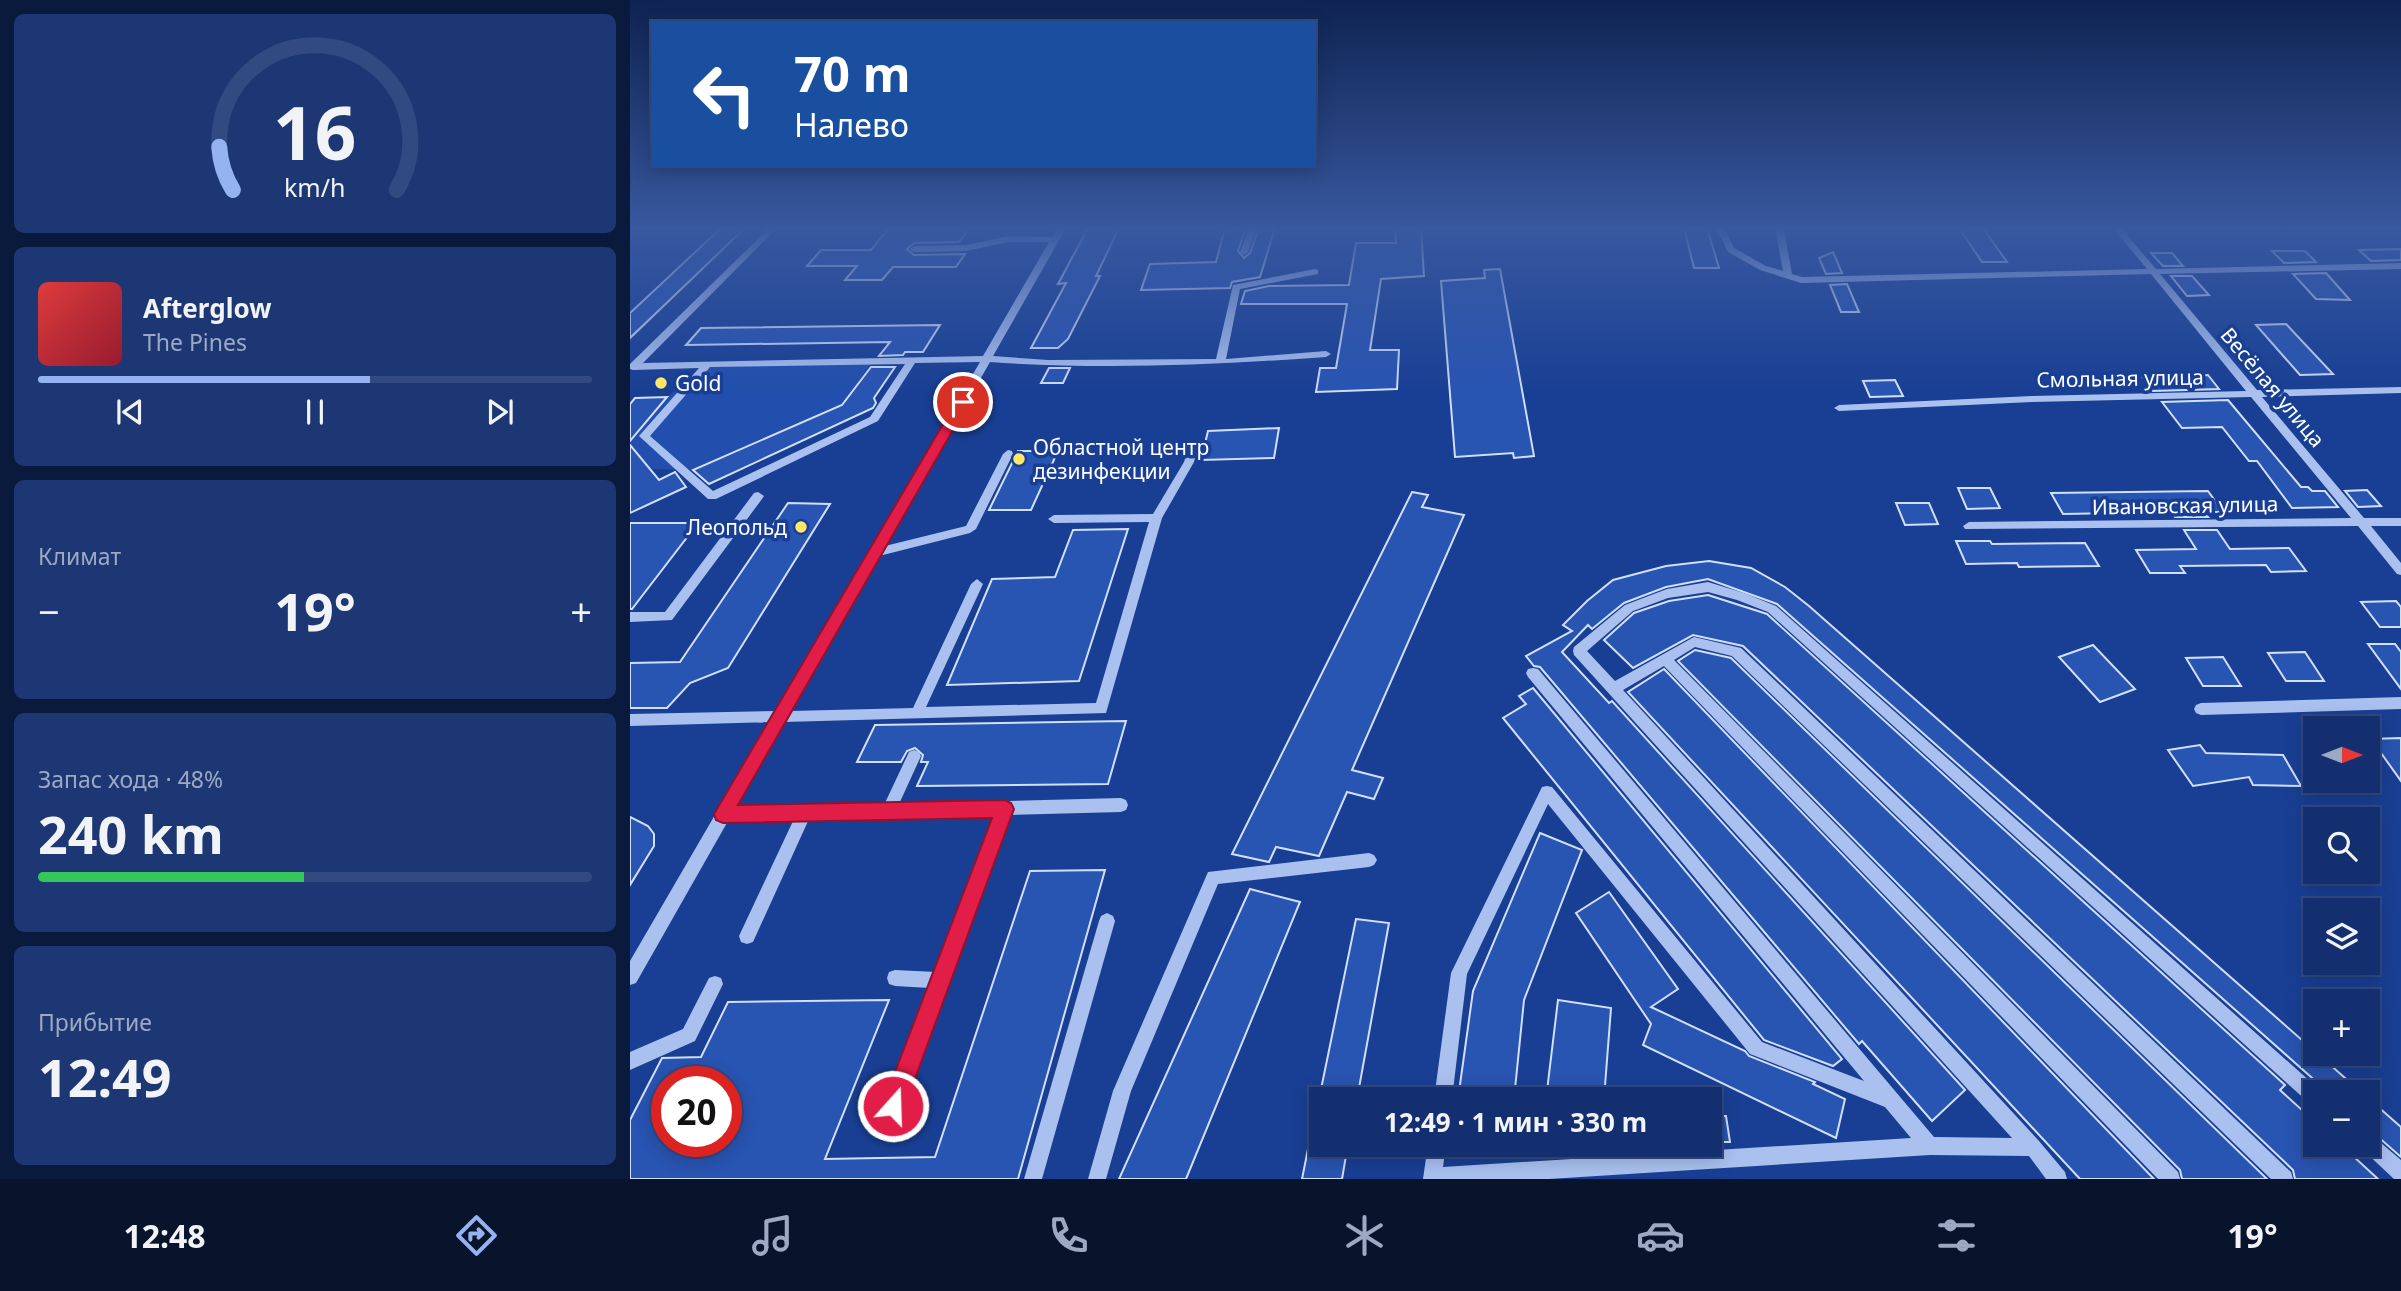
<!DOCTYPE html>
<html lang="ru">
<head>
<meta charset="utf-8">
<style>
  body { margin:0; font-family:"Noto Sans",sans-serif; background:#1c3774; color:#f1f3f6; height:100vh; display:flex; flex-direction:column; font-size:26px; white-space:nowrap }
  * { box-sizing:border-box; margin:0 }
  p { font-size:23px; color:#9da9c3 }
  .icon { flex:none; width:38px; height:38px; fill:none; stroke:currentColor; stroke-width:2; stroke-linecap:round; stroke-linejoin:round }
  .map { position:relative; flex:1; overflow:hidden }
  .drawer { display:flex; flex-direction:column; gap:14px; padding:14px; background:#0a1a3d; width:630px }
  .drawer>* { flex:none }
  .top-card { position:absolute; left:21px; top:21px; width:665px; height:147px; border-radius:0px; box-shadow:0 4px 18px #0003,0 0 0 2px #324a82; background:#1a4fa0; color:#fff; overflow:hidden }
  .needle { width:46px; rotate:90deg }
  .controls { position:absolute; left:1673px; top:716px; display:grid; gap:14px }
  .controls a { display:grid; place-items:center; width:77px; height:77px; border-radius:0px; background:#132f6f; box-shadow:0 4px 18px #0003,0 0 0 2px #324a82; font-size:35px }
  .speed { position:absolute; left:21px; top:1066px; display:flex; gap:14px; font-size:35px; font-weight:700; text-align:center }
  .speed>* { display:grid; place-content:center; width:91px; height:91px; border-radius:50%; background:#132f6f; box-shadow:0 4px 18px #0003,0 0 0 2px #324a82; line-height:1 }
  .speed .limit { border:10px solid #d22; background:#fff; color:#111 }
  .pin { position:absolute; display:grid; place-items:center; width:60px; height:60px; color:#fff; margin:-30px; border:4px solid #fff; border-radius:50%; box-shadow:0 2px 7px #0007 }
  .me { position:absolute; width:77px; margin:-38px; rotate:20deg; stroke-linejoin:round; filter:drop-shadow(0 0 5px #0008) }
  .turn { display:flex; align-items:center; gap:24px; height:147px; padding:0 28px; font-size:32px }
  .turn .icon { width:91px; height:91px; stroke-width:2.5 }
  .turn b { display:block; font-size:49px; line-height:60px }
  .big { font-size:52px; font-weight:700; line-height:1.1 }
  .drawer .widget { flex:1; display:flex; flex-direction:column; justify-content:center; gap:10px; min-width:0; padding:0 24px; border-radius:10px; background:#1c3774 }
  .drawer .dial { align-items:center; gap:0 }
  .dial svg { height:182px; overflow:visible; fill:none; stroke:#324a82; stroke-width:7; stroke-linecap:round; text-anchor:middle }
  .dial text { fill:#f1f3f6; stroke:none }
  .song { display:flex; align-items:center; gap:21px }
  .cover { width:84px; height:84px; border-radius:10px; background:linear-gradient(135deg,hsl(0 70% 55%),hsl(350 70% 35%)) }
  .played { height:7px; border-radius:4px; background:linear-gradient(90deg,#95b2f1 60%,#324a82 60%) }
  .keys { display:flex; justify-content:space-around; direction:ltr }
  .heat { display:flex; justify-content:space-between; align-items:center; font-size:38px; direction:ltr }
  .charge { height:10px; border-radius:5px; background:linear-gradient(90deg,#34c759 48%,#324a82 0) }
  .trip { position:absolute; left:679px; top:1087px; width:413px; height:70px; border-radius:0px; background:#132f6f; box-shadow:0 4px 18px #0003,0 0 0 2px #324a82; font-weight:700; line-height:70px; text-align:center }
  .dock { display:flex; height:112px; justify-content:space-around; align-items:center; background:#08132c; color:#9da9c3 }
  .dock .icon { width:49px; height:49px }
  .dock .active { color:#95b2f1 }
  .dock b { font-size:32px; color:#f1f3f6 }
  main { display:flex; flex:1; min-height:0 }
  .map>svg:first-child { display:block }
</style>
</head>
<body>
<main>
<section class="drawer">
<div class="widget dial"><svg viewBox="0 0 100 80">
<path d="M14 69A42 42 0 1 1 86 69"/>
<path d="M14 69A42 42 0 0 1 8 50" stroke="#95b2f1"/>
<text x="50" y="56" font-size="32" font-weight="700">16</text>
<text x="50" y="72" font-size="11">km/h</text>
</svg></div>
<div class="widget">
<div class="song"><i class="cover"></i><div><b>Afterglow</b><p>The Pines</p></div></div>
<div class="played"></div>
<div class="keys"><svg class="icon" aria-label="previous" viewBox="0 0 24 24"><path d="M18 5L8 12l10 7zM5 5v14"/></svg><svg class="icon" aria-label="pause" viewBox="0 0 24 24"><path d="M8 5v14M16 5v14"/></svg><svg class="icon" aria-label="next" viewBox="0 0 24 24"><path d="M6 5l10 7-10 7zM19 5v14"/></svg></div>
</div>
<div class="widget"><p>Климат</p>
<div class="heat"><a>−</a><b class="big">19°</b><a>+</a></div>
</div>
<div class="widget"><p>Запас хода · 48%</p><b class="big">240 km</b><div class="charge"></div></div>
<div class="widget"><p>Прибытие</p><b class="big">12:49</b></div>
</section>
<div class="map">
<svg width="1771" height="1179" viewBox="0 0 1771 1179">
  <rect width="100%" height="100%" fill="#193f94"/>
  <path fill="#224fad" d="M243 361 212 405 63 470 20 469 0 445V441L37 397 78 364Z"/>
  <g fill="#2854b2" stroke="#d1dffb" stroke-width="2" fill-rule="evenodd">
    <path d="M91 228H115L0 338V313Z"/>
    <path d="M259 228H340L329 242 284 243 277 249 284 255 335 254 326 267H263L252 280H215L227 266H177L191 250H241Z"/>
    <path d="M458 228H489L466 276H470L438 339 428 348H401L436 283 428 284Z"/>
    <path d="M595 228H616L608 251 614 258 620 253 629 228H645L630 277 602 282 600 288 511 290 520 264 586 262Z"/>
    <path d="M765 228H791L794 276 751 279 740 350H769L767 389 686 392 690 368H706L717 304H611L615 291 639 286 719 285 726 243H766Z"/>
    <path d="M1054 228H1077L1089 268H1064Z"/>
    <path d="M1329 228H1353L1377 262H1352Z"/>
    <path d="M1771 249V260L1741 261 1729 250Z"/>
    <path d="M1642 251H1675L1686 262 1654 263Z"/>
    <path d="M1203 252 1212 273 1196 274 1189 258Z"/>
    <path d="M1521 253H1542L1553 266H1533Z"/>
    <path d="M870 269 904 456 884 458 883 453 825 457 811 281 855 278 854 270Z"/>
    <path d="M1696 273 1720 300 1686 299 1663 274Z"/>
    <path d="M1541 276H1562L1579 295 1557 296Z"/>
    <path d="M1217 284 1229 312H1211L1200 285Z"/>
    <path d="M1656 324 1703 374 1670 375 1626 325Z"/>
    <path d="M310 325 293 352H275L273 355 249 356 260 342 56 345 71 328Z"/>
    <path d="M241 367H265L244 398 246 403 243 408 79 484 63 470 212 405Z"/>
    <path d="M419 368H440L433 383H411Z"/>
    <path d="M1578 375 1589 389 1523 391 1513 378Z"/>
    <path d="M1265 380 1273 396 1240 397 1233 381Z"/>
    <path d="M37 397 0 441V404L5 398Z"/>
    <path d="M1598 400 1671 487H1678L1682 491H1695L1708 507 1662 508 1627 461H1619L1592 427 1552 428 1532 402Z"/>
    <path d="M649 428 644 458 571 460 578 431Z"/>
    <path d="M0 445 29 480 45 472 56 487 0 513Z"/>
    <path d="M388 451H428L401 510H359Z"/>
    <path d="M1328 488H1360L1370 508 1337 509Z"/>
    <path d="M1737 490 1751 506 1728 507 1715 491Z"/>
    <path d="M1578 491 1593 512H1574L1578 517H1545L1542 512 1433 514 1421 493Z"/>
    <path d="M782 492 798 495 792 507 834 515 722 770 753 778 744 799 717 792 689 856 646 847 639 862 602 854Z"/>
    <path d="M158 503 200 504 98 668 60 683 37 708H0V663L50 662Z"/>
    <path d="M1266 503H1299L1308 524 1275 525Z"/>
    <path d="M0 523H68L2 609H0Z"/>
    <path d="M498 529 449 681 317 685 362 579 425 577 443 530Z"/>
    <path d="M1554 530H1587L1600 549 1659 548 1676 571 1641 572 1636 565 1550 566 1555 573H1520L1506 550 1566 549Z"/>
    <path d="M1326 541H1360L1362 544 1455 543 1469 566 1389 567 1387 563 1336 564Z"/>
    <path d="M1079 561 1121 568 1155 587 1179 606 1731 1092H1698L1147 604 1078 579 1036 587 994 603 962 629 958 625 932 652 979 703 982 701 1335 1090 1302 1121 1232 1041 1229 1044 910 667 904 666 896 656 942 631 933 625 957 601 983 580 1036 566Z"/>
    <path d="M1078 595 1137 614 1655 1085 1650 1090 1685 1122V1144H1710L1748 1179H1665L1663 1170 1113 646 1063 635 1003 668 974 640 1004 613 1039 601Z"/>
    <path d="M1766 601 1771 607V627H1750L1731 602Z"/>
    <path d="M1738 644H1765L1771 652V689Z"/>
    <path d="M1463 645 1505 689 1470 702 1429 657Z"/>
    <path d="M1065 650 1101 658 1637 1179H1552L1550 1170 1048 661Z"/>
    <path d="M1675 652 1694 681H1656L1638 653Z"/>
    <path d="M1593 657 1611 686H1573L1556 658Z"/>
    <path d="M1034 669 1524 1179H1450L998 692Z"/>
    <path d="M903 688 1212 1059 1203 1066 1134 1040 873 718 896 704 889 696Z"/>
    <path d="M496 721 478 784 287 786 298 762H291L293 755 285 748 277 751 271 762H227L245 725Z"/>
    <path d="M1771 738V781L1741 739Z"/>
    <path d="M1570 745 1576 753 1653 755 1671 786 1623 785 1619 777 1563 786 1538 750Z"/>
    <path d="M0 817 18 826 24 834V846L0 885Z"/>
    <path d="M910 833 952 850 894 1000 884 1099H828L843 991Z"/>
    <path d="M475 870 388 1179H0V1120L32 1058 71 1057 98 1002 259 1000 195 1159 305 1157 400 871ZM37 1082H96V1141H37Z"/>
    <path d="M620 889 670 902 556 1179H489Z"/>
    <path d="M979 892 1048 989 1021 1007 1115 1051 1119 1056 1185 1082 1183 1084 1215 1099 1206 1138 1013 1045 1021 1024 946 913Z"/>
    <path d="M726 919 759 923 727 1099H689Z"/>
    <path d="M928 1000 981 1008 974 1099H916Z"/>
    <path d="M1738 1098 1771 1127V1157L1738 1128Z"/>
    <path d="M1080 1116H1096L1100 1142H1080Z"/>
    <path d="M679 1144H718L712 1179H672Z"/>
  </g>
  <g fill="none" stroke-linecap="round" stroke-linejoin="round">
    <g fill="#aac1f0" fill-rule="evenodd">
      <path d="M139 228H147L13 363 353 356 419 242H378L336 251 284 252 280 249 284 246 336 245 378 236 422 237 428 228H436L363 356 418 360 586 359 603 285 685 269 688 270V274L610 289 596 359 696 351 701 354 696 357C584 365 472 370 360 362L255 546 336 526 373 454 378 450 382 451 383 454 346 529 340 533 249 556 161 711 283 708 341 584 347 579 353 584 296 707 466 703 519 522 424 523 418 519 424 515 523 514 554 462 559 446H567L568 448 564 462 532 518 476 713 154 722 106 807 254 805 279 752 284 750 289 752 291 756 269 804 491 798 496 800 498 805 496 810 491 812 380 815 263 1131 260 1137 254 1140 248 1137 245 1131 300 988 265 986 259 984 257 978 259 972 265 970 306 972 365 816 179 819 123 942 117 944 111 942 109 936 164 819 98 821 6 983 0 985V961L139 722 0 726V714L146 711 350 362 285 363 248 421 86 499H78L9 436 69 368 3 370 0 369V364ZM275 364 240 417 83 491 20 436 80 367Z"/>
      <path d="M619 228H627L618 252 614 255 610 252Z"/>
      <path d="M1086 228H1094L1104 248 1136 266 1153 271 1145 228H1170L1166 230H1154L1162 274 1172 277 1517 269 1483 228H1491L1526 269 1771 263V269L1530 274 1627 390 1771 387V393L1632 397 1734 518H1771V526H1741L1771 563V575L1767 574 1728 526 1335 529 1333 526 1339 522 1721 518 1621 397 1402 402 1209 411 1204 408 1209 405 1402 396 1616 391 1521 274 1171 283 1130 270 1098 252Z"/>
      <path d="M128 492 134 496 132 499 42 620 0 622V612H35L124 493Z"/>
      <path d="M1078 582 1114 593 1146 606 1691 1091 1685 1092V1106L1679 1103 1138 612 1107 600 1078 592 1038 598 1003 611 957 651 985 681 1064 637 1111 648 1661 1172 1663 1179H1641L1102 656 1065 647 1044 660 1548 1172 1550 1179H1528L1034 666 993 690 1409 1141 1435 1172 1437 1179H1416L1399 1156 1300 1155 919 1179H793L798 1144H816L813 1167 1281 1138 1255 1107 1120 1054 918 804 837 974 822 1099H804L821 973 912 787 917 786 922 787 1132 1042 1234 1081 898 677 896 673 898 669 903 668 908 669 1304 1137 1382 1138 944 655 943 651 944 647 995 605 1037 589Z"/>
      <path d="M1771 697V709L1571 715 1566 713 1564 709 1566 705 1571 703Z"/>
      <path d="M739 853 744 855 747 860 744 865 739 867 588 884 501 1091 476 1179H458L483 1091 578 872Z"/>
      <path d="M477 913 483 916 485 921 412 1179H394L469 921 471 916Z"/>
      <path d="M85 976 91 978 93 984 65 1041 0 1070V1052L53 1029 79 978Z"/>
      <path d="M1738 1134 1744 1137 1771 1160V1179H1764L1732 1149 1729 1144H1738Z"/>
    </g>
  </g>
  <linearGradient id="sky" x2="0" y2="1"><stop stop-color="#0e2351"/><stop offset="0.58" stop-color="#38589f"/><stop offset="1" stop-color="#38589f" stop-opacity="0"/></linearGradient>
  <rect width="1771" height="393" fill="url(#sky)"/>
  <path fill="#e11d48" stroke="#92132f" stroke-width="2" d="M333 398 339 402 108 805 375 800 381 803 384 809 275 1106 271 1114 263 1117 255 1114 252 1106 362 818 93 823 86 820 84 814 326 402Z"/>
  <g fill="#ffe769" stroke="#193f94" stroke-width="2.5">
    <circle cx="31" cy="383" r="7"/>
    <circle cx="389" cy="459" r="7"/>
    <circle cx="171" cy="527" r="7"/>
  </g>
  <g text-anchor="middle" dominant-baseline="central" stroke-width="7" stroke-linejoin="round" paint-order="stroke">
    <g font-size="21" fill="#fff" stroke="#193f94">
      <text transform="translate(1490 378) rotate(-1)">Смольная улица</text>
      <text transform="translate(1643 387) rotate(50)">Весёлая улица</text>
      <text transform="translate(1555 505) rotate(-1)">Ивановская улица</text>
    </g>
    <g font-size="21" fill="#fff" stroke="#193f94" text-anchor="start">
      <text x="45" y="383">Gold</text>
      <text x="403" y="447">Областной центр<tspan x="403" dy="24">дезинфекции</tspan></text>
      <text x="157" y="527" text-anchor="end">Леопольд</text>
    </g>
  </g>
</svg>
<div class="controls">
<a><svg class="needle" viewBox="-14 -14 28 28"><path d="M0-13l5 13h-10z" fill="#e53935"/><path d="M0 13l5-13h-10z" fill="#9da9c3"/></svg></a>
<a><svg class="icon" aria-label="search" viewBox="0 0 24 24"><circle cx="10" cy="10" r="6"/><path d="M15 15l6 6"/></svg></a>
<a><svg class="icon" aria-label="layers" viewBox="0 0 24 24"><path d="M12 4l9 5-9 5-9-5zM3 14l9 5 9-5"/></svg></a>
<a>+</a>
<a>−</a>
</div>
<div class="speed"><div class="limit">20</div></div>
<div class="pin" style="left:333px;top:402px;background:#d93025"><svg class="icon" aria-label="arrive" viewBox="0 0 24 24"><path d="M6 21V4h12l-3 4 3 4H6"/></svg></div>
<svg class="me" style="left:263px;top:1106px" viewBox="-20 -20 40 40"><circle r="17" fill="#e11d48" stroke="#fff" stroke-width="3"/><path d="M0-11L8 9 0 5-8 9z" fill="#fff"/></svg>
<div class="trip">12:49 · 1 мин · 330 m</div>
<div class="top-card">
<div class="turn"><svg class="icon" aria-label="left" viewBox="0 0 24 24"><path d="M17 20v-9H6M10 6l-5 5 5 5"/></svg><div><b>70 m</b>Налево</div></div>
</div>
</div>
</main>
<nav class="dock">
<b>12:48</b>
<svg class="icon active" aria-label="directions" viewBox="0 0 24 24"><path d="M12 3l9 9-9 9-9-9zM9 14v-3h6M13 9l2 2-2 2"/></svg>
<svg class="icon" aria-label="music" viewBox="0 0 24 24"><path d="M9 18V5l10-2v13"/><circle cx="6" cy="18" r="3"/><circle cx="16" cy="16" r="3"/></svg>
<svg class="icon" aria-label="phone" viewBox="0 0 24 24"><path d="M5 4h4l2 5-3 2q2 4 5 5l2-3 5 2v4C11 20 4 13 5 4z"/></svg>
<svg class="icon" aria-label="climate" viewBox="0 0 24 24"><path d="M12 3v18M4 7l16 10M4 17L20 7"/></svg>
<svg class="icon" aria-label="car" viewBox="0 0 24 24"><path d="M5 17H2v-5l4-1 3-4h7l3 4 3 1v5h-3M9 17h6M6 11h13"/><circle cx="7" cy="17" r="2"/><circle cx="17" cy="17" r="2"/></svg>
<svg class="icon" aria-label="filters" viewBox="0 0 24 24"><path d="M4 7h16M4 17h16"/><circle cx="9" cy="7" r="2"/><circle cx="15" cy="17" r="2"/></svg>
<b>19°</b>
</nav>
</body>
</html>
